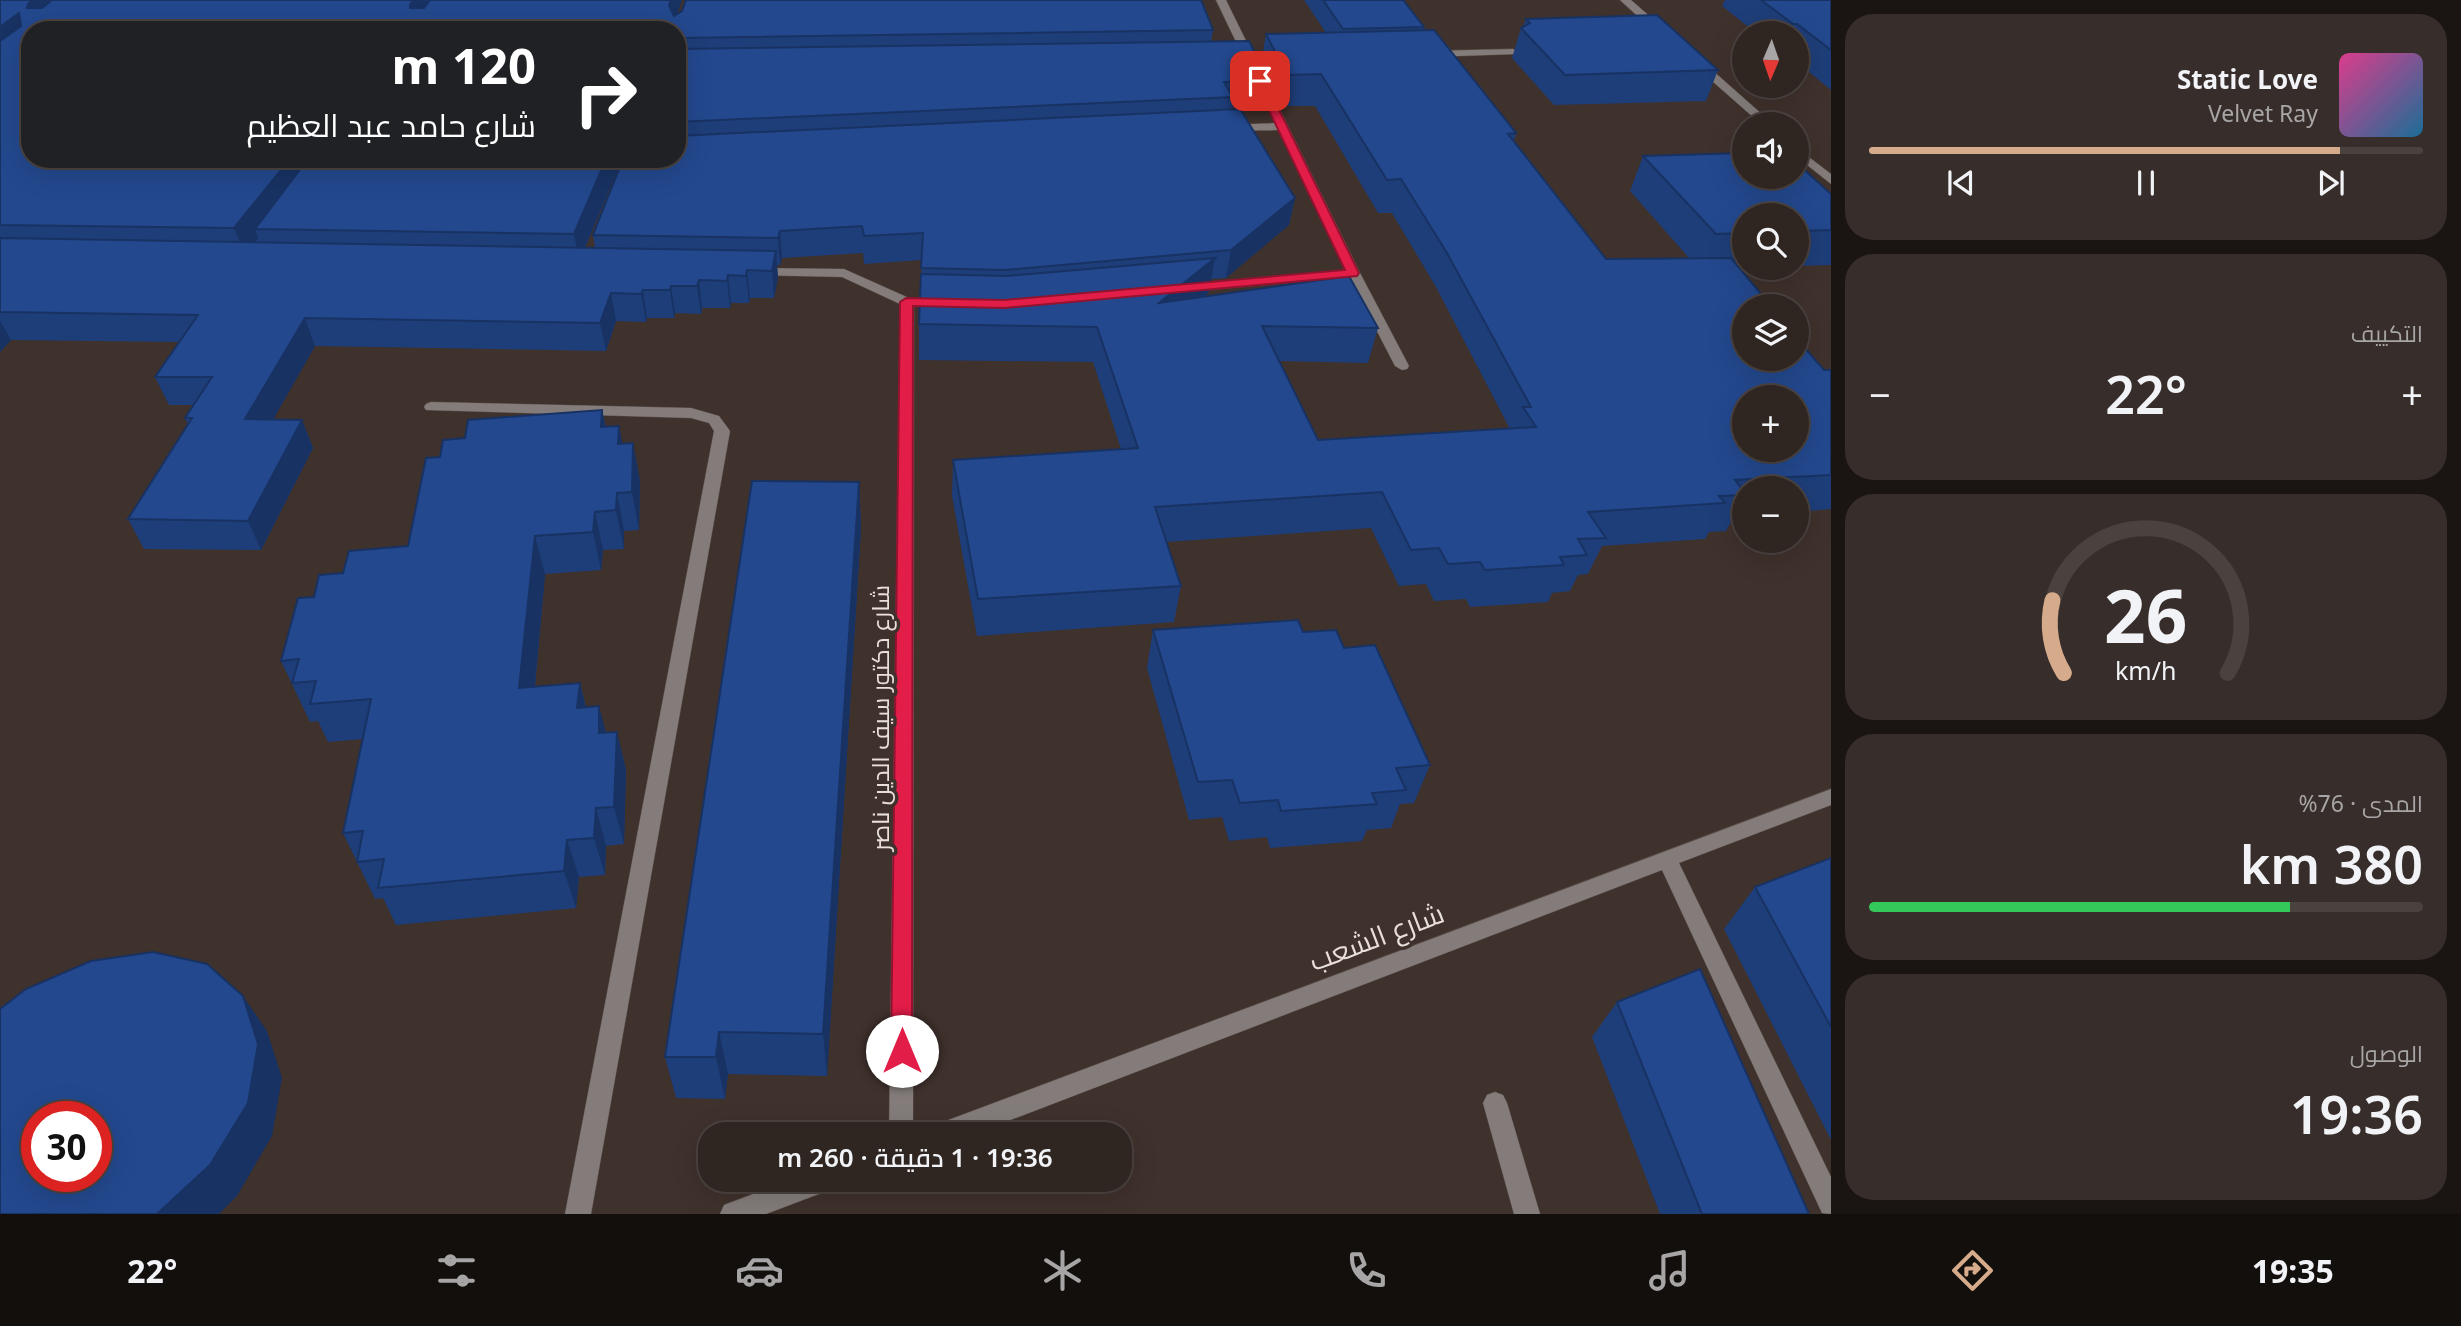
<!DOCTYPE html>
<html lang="ar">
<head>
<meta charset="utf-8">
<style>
  body { margin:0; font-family:"Noto Sans",Cairo,sans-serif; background:#372d2a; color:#f1f3f6; direction:rtl; height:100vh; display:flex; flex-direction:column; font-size:26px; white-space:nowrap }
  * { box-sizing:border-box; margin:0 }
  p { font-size:23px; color:#a7a5a5 }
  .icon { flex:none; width:38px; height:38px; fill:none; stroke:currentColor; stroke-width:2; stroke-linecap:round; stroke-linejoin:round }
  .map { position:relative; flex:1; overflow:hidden; direction:ltr }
  .side { display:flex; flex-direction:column; gap:14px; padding:14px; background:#1a1412; width:630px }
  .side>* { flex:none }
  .guide { position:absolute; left:21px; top:21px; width:665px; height:147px; border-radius:28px; box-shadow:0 7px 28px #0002,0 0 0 2px #4a423f; direction:rtl; background:#202124; color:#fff; overflow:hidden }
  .needle { width:46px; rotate:182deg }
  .controls { position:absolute; left:1732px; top:21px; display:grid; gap:14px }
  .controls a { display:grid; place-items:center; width:77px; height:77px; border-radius:50%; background:#2f2521; box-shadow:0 7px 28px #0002,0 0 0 2px #4a423f; font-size:35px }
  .speed { position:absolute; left:21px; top:1101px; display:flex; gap:14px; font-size:35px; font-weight:700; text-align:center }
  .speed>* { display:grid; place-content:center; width:91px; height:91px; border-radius:50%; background:#2f2521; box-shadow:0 7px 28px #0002,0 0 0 2px #4a423f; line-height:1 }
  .speed .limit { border:10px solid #d22; background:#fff; color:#111 }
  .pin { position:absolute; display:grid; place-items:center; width:60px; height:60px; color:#fff; margin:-30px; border-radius:14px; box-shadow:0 4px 10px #0006 }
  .me { position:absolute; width:77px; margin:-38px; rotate:0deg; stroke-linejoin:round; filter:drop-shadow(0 0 5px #0008) }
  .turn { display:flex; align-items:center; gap:24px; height:147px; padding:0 35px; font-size:32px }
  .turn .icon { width:91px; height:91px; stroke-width:2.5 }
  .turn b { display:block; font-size:49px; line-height:60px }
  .big { font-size:52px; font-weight:600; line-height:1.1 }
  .side .card { flex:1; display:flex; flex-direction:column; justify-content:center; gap:10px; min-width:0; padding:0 24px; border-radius:28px; background:#372d2a }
  .side .dial { align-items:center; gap:0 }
  .dial svg { height:182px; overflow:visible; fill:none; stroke:#4a423f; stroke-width:7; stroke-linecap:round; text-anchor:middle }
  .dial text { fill:#f1f3f6; stroke:none }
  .song { display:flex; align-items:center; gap:21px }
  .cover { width:84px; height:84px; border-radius:10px; background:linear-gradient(135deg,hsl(330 70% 55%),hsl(200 70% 35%)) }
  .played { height:7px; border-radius:4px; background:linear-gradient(90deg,#d6ab8b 85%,#4a423f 85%) }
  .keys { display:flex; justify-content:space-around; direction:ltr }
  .heat { display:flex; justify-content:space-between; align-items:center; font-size:38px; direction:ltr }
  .charge { height:10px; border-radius:5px; background:linear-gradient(90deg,#34c759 76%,#4a423f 0) }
  .trip { position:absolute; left:698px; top:1122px; width:434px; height:70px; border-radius:28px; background:#2f2521; box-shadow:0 7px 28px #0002,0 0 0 2px #4a423f; font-weight:600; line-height:70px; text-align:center; direction:rtl }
  .menu { display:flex; height:112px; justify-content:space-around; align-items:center; background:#130f0d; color:#a7a5a5 }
  .menu .icon { width:49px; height:49px }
  .menu .selected { color:#d6ab8b }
  .menu b { font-size:32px; color:#f1f3f6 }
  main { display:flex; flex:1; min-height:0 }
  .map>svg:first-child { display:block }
</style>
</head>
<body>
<main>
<section class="side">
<div class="card">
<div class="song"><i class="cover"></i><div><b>Static Love</b><p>Velvet Ray</p></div></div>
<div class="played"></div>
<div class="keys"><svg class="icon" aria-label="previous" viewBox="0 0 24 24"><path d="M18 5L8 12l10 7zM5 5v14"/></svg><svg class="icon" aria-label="pause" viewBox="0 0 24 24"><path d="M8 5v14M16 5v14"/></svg><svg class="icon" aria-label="next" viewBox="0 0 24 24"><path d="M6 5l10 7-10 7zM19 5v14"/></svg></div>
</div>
<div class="card"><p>التكييف</p>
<div class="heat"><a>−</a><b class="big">22°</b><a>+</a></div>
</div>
<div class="card dial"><svg viewBox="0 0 100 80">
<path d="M14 69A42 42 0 1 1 86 69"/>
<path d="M14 69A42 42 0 0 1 9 37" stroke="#d6ab8b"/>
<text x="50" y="56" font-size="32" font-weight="700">26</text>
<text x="50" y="72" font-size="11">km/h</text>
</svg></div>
<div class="card"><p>المدى · 76%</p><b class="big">380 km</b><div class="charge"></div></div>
<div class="card"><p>الوصول</p><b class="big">19:36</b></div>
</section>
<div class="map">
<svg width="1831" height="1214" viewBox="0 0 1831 1214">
  <rect width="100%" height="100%" fill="#3f312c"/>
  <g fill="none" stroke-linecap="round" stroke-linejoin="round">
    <g stroke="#5a4d48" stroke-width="1">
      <g id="minor">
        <path d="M1216 0H1226L1360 273 1409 366 1407 369 1402 370 1395 366 1349 277 1186 292 1179 288 1186 284 1345 270 1278 130 1228 131 1222 128 1228 125 1275 123Z"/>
        <path d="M1620 0H1631L1663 28V32H1655Z"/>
        <path d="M1513 49 1518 52 1517 54 1430 57 1425 54 1430 51Z"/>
        <path d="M1695 62H1703L1773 124H1761L1695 66Z"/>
        <path d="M1797 148 1831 174V184L1797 157Z"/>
        <path d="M756 268 844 269 909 298 942 299 949 303 942 307 914 306 913 1134H889L900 304 842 277 751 275 749 272Z"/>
        <path d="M431 402 691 408 719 416 730 431 591 1214H565L714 431 709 423 691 418 426 410 424 407 426 404Z"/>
        <path d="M1831 789V805L1679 863 1831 1177V1214L1822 1213 1662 870 974 1134H931L934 1126 943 1122Z"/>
        <path d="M1495 1092 1503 1095 1507 1103 1540 1214H1514L1483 1103 1487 1095Z"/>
        <path d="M791 1180H835L832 1189 766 1214H720L724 1205Z"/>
      </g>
    </g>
    <use href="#minor" fill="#837c7a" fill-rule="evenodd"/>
  </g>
  <g fill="#1e3e79" fill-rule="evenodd">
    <path d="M0 0H682L677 13 1213 30 1211 41 1261 64 1266 34 1326 33 1304 0H1403L1424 27 1423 30 1516 133 1514 141 1606 259 1689 258 1630 191 1643 156 1831 194V265L1797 266V215H1745V268H1748H1739L1824 370H1831V509L1797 512V488H1745V515H1735L1726 531 1709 532 1705 539 1602 546 1588 574 1578 575 1570 591 1552 593 1548 602 1470 607 1466 599 1434 601 1426 584 1399 586 1371 528 1166 542 1181 586 1174 622 977 636 952 496 953 460 1121 449 1093 362 919 360V324L922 260 864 264 863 253 782 258 780 265H777L778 278 774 298H750L749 303H731L730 308H702L701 314 675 313 674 318H647L646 322 616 321 606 351 315 346 273 419 302 420 313 448 261 550 144 549 128 519 188 425 185 418 194 405H169L155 377 179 342 11 340 0 352ZM677 30V159L593 235 595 248H585L622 159H30ZM1269 82 1281 106H1315L1378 213H1392L1436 287 1510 429 1318 440 1280 361 1368 363 1378 328 1204 297 1209 292 1211 279 1226 278 1289 225 1295 198 1231 110V107L1264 106Z"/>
    <path d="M1725 0H1831V90L1797 62V33H1756L1722 6Z"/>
    <path d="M1526 19 1718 70 1706 101 1554 105 1512 58 1521 28 1523 27Z"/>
    <path d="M602 410 606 427 619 426 622 443H633L640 481 639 530 624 531V549L603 550 601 570 545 574 535 687 580 683 586 707 606 732H617L626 770 624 844 606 846 605 875 579 877 576 908 396 925 383 898 375 899 343 833 363 739 328 742 318 721 310 722 281 661 314 597 343 573 408 546 440 457 465 438Z"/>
    <path d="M859 482 861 528 827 1076 728 1074 725 1099 676 1098 665 1057Z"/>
    <path d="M1153 630 1303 632 1344 648 1430 765 1414 803 1400 804 1391 828 1367 830 1362 841 1270 848 1267 837 1229 841 1222 817 1189 820 1147 668Z"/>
    <path d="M1831 858V1140L1724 929 1755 887Z"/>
    <path d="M1617 1002 1809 1214H1660L1592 1037Z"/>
  </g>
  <g fill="#183263">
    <path d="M33 0H71L38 28 27 8 28 4Z"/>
    <path d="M413 0H436L416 30 410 5Z"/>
    <path d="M671 0H682L672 29 669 5Z"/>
    <path d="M19 13 30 36 0 60V27Z"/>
    <path d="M290 159H319L255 229 258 238 245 255 234 228Z"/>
    <path d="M606 159H622L579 261 574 234Z"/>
    <path d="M1295 198 1289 225 1226 278 1231 250Z"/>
    <path d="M780 231 782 258 780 265 778 238Z"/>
    <path d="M776 251 778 278 774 298 772 271Z"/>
    <path d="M1215 258 1209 292 1154 338 1159 303Z"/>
    <path d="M747 270 750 298 749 303 746 276Z"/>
    <path d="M728 275 731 303 730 308 727 281Z"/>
    <path d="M699 280 702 308 701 314 697 286Z"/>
    <path d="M671 286 675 313 674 318 670 290Z"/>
    <path d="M643 290 647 318 646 322 641 294Z"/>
    <path d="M611 293 616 321 606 351 600 323Z"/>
    <path d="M305 318 315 346 257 448 245 419Z"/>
    <path d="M0 321 11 340 0 352Z"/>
    <path d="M602 410 610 448 601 427Z"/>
    <path d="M302 420 313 448 261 550 248 521Z"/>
    <path d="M619 426 626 463 618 444Z"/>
    <path d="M633 443 640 481 639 530 632 492Z"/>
    <path d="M859 482 861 528 827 1076 823 1034Z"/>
    <path d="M617 493 624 531V549L616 510Z"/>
    <path d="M595 512 603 550 601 570 593 532Z"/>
    <path d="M535 536 545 574 531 726 519 688Z"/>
    <path d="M580 683 589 721 577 708Z"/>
    <path d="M599 706 609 744 599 733Z"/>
    <path d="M617 732 626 770 624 844 614 807Z"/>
    <path d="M596 808 606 846 605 875 594 838Z"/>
    <path d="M567 840 579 877 576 908 564 871Z"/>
    <path d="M243 996 267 1031 282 1078 272 1136 237 1196 219 1214H157Z"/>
    <path d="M719 1032 728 1074 725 1099 716 1057Z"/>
  </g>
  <g fill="#23488d" stroke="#183263" stroke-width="2" fill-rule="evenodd">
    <path d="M0 0H33L28 4 27 8H42L52 0H413L410 5V8H424L430 0H671L669 5 674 16 682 11 686 0H1201L1213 30 677 38V30H30V159H290L234 228 0 225V41L21 26 19 13 0 27Z"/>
    <path d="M1323 0H1403L1424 27 1343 29Z"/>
    <path d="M1761 0H1831V50L1797 24H1793Z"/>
    <path d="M1657 15 1718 70 1565 75 1521 28 1530 23 1526 19Z"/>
    <path d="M1434 30 1516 133 1508 134 1606 259 1731 258 1771 306H1745V359H1797V339L1824 370H1831V475L1735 480 1745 493V495L1719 496 1725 503 1588 512 1606 538 1578 539 1587 555 1560 557 1564 565 1485 570 1480 562 1448 564 1439 548 1411 550 1382 492 1155 507 1181 586 978 599 953 460 1138 448 1097 327 919 324 921 274 1006 276 1215 258 1159 303 1349 276 1378 328 1262 326 1318 440 1536 427 1523 407H1531L1447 253 1401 179 1387 180 1321 74 1287 75 1266 34ZM1745 397H1797V450H1745Z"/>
    <path d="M1249 41 1269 81 1224 82 1233 97 677 122V49Z"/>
    <path d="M1240 109 1295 198 1231 250 1005 270 921 268 923 233 864 236 862 226 780 231 778 238 593 235 623 159H677V136Z"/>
    <path d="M1745 153V177H1797V163L1831 194V230L1797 231V215H1745V233L1716 234 1643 156Z"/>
    <path d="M308 159H606L574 234 255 229Z"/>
    <path d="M0 238 776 251 772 271 747 270 746 276 728 275 727 281 699 280 697 286H671L670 290H643L641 294 611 293 600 323 305 318 245 419 302 420 248 521 128 519 192 418H185L212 377H155L198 315 0 312Z"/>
    <path d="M602 410 601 427 619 426 618 444 633 443 632 492 617 493 616 510 595 512 593 532 535 536 519 688 580 683 577 708 599 706V733L617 732 614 807 596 808 594 838 567 840 564 871 378 888 384 859 357 862 363 831 343 833 371 699 310 704 316 681 292 683 299 659 281 661 298 598 314 597 319 575 343 573 349 551 408 546 426 458 440 457 443 440 465 438 468 420Z"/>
    <path d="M752 481 859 482 823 1034 719 1032 716 1057H665Z"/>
    <path d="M1298 620 1303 632 1336 630 1344 648 1375 645 1430 765 1396 768 1406 790 1372 793 1377 804 1281 811 1278 800 1240 803 1232 780 1198 782 1153 630Z"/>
    <path d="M1831 858V1027L1755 887Z"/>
    <path d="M153 952 207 964 243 996 258 1044 248 1103 210 1165 157 1214H0V1009L26 989 91 961ZM37 1116H96V1176H37Z"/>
    <path d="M1700 969 1809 1214H1702L1617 1002Z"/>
  </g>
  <path fill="#e11d48" stroke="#92132f" stroke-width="2" d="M1260 78 1265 81 1359 273 1357 276 1004 308 913 306 912 1051 909 1058 902 1061 894 1058 891 1051 900 302 906 298 1004 300 1345 270 1255 81Z"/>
  <g text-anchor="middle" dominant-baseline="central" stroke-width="7" stroke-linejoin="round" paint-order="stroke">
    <g font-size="24" fill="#e9e0dc" stroke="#3f312c">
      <text transform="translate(879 718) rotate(-90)">شارع دكتور سيف الدين ناصر</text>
    </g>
    <g font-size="28" fill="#e9e0dc" stroke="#3f312c">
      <text transform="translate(1376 936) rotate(-21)">شارع الشعب</text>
    </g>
  </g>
</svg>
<div class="controls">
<a><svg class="needle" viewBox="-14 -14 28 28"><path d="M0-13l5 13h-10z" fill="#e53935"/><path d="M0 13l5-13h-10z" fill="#a7a5a5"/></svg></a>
<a><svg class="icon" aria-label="sound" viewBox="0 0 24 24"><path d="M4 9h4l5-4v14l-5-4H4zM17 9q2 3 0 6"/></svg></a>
<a><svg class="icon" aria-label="search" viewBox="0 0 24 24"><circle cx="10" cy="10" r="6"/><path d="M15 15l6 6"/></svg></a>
<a><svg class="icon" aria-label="layers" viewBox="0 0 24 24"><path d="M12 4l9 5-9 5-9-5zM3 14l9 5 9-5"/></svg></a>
<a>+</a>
<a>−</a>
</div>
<div class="speed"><div class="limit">30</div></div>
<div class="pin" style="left:1260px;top:81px;background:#d93025"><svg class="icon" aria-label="arrive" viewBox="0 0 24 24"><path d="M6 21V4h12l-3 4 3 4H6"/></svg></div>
<svg class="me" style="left:902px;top:1051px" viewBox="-20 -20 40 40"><circle r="19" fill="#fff"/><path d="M0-13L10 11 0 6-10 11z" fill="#e11d48"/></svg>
<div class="trip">19:36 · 1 دقيقة · 260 m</div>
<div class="guide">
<div class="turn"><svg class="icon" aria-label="right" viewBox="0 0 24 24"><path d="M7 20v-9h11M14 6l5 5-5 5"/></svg><div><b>120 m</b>شارع حامد عبد العظيم</div></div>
</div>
</div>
</main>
<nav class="menu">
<b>19:35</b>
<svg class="icon selected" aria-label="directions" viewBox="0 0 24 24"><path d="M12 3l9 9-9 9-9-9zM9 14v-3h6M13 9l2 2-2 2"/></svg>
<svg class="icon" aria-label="music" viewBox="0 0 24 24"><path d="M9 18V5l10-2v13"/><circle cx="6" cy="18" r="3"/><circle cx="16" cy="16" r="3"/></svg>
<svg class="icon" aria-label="phone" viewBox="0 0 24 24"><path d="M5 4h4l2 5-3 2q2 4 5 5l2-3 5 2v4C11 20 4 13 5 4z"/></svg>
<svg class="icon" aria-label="climate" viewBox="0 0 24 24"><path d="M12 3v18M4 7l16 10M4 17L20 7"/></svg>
<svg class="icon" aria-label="car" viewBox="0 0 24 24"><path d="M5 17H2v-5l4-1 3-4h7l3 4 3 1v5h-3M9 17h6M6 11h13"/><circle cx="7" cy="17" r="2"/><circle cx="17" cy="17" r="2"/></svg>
<svg class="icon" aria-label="filters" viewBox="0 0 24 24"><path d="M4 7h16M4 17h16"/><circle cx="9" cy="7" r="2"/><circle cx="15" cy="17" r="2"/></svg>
<b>22°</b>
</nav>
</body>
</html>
